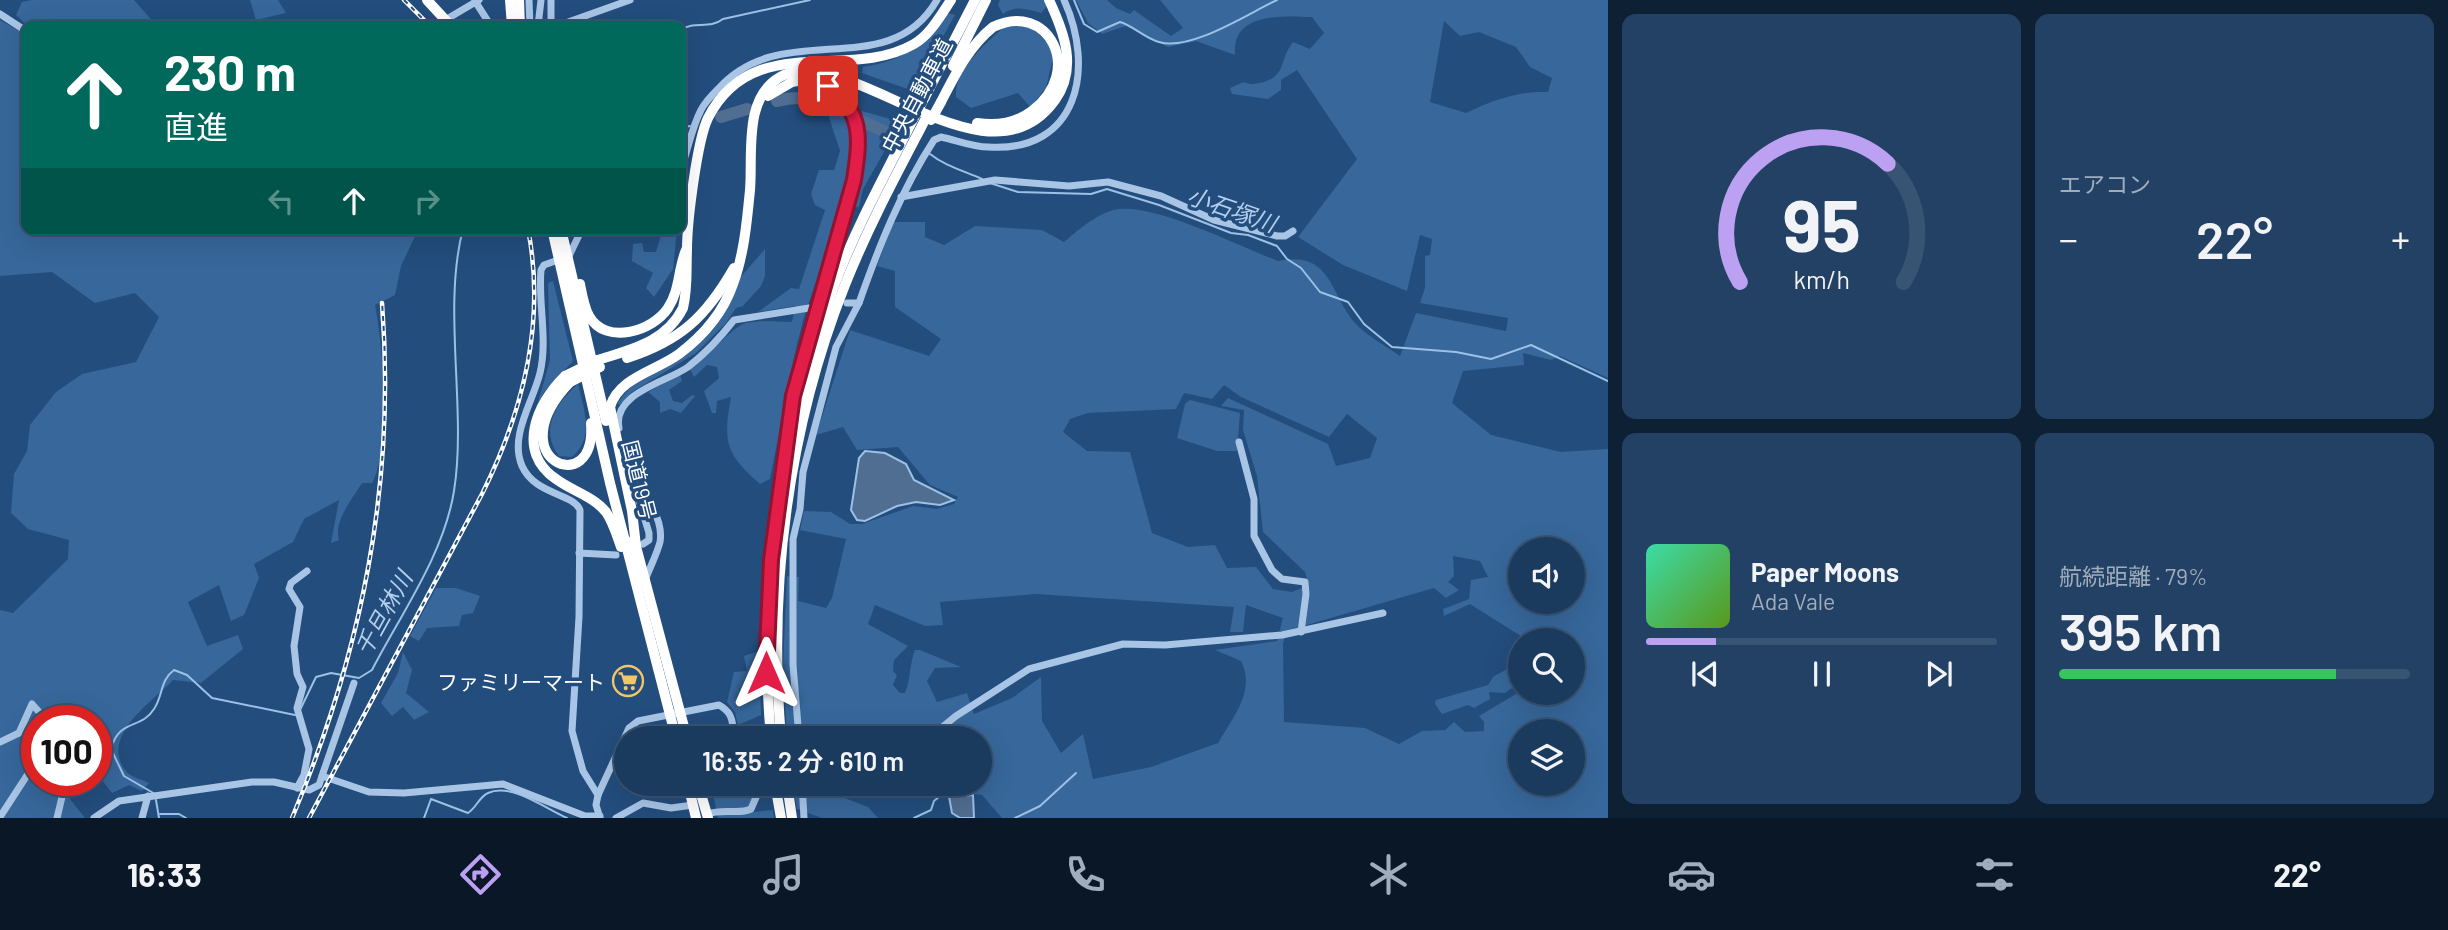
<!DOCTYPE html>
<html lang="ja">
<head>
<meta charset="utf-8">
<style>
  body { margin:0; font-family:Barlow,"Noto Sans JP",sans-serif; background:#234164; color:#f1f3f6; height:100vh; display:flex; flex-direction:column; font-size:26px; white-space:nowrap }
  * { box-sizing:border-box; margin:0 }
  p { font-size:23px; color:#9fadbc }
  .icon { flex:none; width:38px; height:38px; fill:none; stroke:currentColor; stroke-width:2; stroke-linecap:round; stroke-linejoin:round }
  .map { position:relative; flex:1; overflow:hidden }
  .panel { display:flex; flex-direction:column; gap:14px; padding:14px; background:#0e2034; width:840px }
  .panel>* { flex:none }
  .hud { position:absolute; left:21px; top:21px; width:665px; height:214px; border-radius:14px; box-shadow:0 7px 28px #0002,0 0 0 2px #385473; background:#00695c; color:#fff; overflow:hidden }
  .controls { position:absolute; left:1508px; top:537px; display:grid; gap:14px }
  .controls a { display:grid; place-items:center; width:77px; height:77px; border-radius:50%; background:#1a3a5e; box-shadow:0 7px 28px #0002,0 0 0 2px #385473; font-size:35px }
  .speed { position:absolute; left:21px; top:705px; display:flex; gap:14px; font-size:35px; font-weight:700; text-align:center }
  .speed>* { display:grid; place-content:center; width:91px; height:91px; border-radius:50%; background:#1a3a5e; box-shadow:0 7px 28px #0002,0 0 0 2px #385473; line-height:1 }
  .speed .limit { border:10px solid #d22; background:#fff; color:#111 }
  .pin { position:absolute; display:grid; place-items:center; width:60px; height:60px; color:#fff; margin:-30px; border-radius:14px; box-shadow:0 4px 10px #0006 }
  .me { position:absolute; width:77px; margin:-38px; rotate:0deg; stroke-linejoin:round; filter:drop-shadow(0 0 5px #0008) }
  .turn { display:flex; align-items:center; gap:24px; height:147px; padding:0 28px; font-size:32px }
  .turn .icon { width:91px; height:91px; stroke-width:2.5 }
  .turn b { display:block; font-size:49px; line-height:60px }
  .lanes { display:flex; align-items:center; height:66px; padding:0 28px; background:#0003; justify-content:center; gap:35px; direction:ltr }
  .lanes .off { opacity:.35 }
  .big { font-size:52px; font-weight:600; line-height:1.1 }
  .panel .tile { flex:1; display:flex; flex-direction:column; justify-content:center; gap:10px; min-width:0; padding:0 24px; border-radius:14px; background:#234164 }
  .panel .dial { align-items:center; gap:0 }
  .dial svg { height:182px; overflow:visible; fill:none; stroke:#385473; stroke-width:7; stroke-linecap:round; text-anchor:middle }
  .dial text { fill:#f1f3f6; stroke:none }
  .song { display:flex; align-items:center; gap:21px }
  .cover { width:84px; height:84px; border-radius:10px; background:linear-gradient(135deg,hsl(160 70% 55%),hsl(90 70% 35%)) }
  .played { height:7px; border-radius:4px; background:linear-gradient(90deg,#bca0f2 20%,#385473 20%) }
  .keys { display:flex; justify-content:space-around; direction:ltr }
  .heat { display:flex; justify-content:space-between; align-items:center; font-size:38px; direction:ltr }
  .charge { height:10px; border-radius:5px; background:linear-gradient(90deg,#34c759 79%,#385473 0) }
  .panel .tiles { flex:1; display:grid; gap:14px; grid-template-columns:repeat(2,1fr) }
  .trip { position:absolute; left:614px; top:726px; width:378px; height:70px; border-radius:35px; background:#1a3a5e; box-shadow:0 7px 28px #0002,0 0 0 2px #385473; font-weight:600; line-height:70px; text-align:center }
  .dock { display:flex; height:112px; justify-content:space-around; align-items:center; background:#0a1726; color:#9fadbc }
  .dock .icon { width:49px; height:49px }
  .dock .current { color:#bca0f2 }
  .dock b { font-size:32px; color:#f1f3f6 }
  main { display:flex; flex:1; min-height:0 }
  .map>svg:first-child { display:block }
</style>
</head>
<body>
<main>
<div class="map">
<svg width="1608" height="818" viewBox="0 0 1608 818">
  <rect width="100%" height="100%" fill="#234d7d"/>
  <g fill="#37679b" fill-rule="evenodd">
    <path d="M31 0H134L157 26H67L49 20 43 26H28L16 15 22 2Z"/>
    <path d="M250 0H278L286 13 256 20Z"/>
    <path d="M1000 0H1044L1047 6 1041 13C1027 9 1015 5 1003 14L998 5Z"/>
    <path d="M1076 0H1107L1116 8 1130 14 1134 10 1171 36 1183 28 1160 0H1608V378L1560 356 1551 360 1523 353 1524 365 1463 371 1452 403 1491 435 1561 452 1608 449V818H1002L982 795 940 789 939 784H980V738H787L783 666 787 576 799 577 798 601 826 608 832 598 846 539 800 530 804 511 831 512 850 524H862L913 506 937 509 954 504 958 497 930 485 898 447 857 450 843 427 816 435 850 330 929 356 941 339 895 307V271L877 266 893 222H925V237L944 245 975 226 1042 230 1064 242C1078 230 1100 211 1119 209 1158 205 1239 246 1278 261 1332 250 1329 293 1355 323 1367 336 1386 346 1400 356L1416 313 1506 331 1508 318 1420 303 1425 288V256L1430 255 1432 239 1420 235 1407 291 1343 265 1298 237 1357 159 1297 70 1281 80V90L1268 99 1232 94 1230 88 1244 82C1250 85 1253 84 1260 83 1288 76 1278 61 1293 42L1310 49 1324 33 1312 17C1283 16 1231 12 1235 55L1196 41 1168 47 1126 26 1102 34 1088 23ZM1444 21 1460 36 1479 32 1516 47 1530 67 1552 78 1548 92C1517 91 1494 100 1466 113L1430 102ZM1224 385 1241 397 1329 437 1347 414 1377 438 1370 458 1336 466 1328 444 1228 398 1221 406 1244 410 1243 430 1257 476 1263 532 1305 572 1309 585 1292 592 1273 589 1256 567 1227 568 1215 545 1188 547 1152 533 1130 452 1087 451 1063 432 1070 419 1088 413 1176 409 1184 393 1212 399ZM1521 550H1573V602H1521ZM1453 556 1480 561 1488 577 1471 580 1469 599 1443 609 1444 616 1470 604 1527 640H1573V693L1521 691 1479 716 1484 722V731L1465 732 1454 722 1445 730 1422 731 1399 744 1365 728 1284 722 1283 644 1286 631 1434 588 1446 598 1459 590 1448 582 1454 576ZM1036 594 1234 607 1230 632H1243L1246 605 1283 618 1277 641 1215 650 1241 661C1256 691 1233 717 1218 743L1151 767 1093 779 1083 734 1061 753 1042 721 1041 677 1012 698 974 714 967 693 937 702 927 681 935 668 961 667 920 650H915C909 665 911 678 905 693H900L893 685 897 675 893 671 894 660 908 646 868 624 875 605 925 626 943 625 940 602ZM1521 732H1573V784H1521Z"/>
    <path d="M947 13 955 15 913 91 862 73 863 67C907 60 919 45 947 13Z"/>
    <path d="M0 20 26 35V229L418 230 401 266 395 295 375 305C383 344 391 450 372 483H362C353 498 333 522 339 540L331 543 339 500 304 519 293 542 254 564 259 578 244 615 231 621 219 585 188 602 207 646 238 635 243 649 201 683 173 680C152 702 100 736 125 770 129 776 142 780 149 783L142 791 129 785 112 793 96 772V721H37V780L79 781 70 799 85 818H0V610L13 613 68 559 69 540 28 529 11 513 14 474 27 451 30 425 56 392 82 374 136 362 159 317 135 293 95 303 52 272 0 276Z"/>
    <path d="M1006 25 1037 26 1054 53 1046 88 1030 107 1018 93 971 108 956 97C954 69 987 43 1006 25Z"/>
    <path d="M826 108 848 118C861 181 821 260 803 321 789 372 781 426 770 479L760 484C725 454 723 441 731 397L717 401 716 413H712L704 391 719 378 717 367 707 365 694 377 690 369C701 360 737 324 746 323 761 320 777 322 792 322L795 306 758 312 791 288 799 289 825 210 815 205 811 194 819 170H834L840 151Z"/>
    <path d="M862 111 901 122 863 189 859 207 853 206C862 174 865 143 862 111Z"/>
    <path d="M663 229H677L673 269 654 297 646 288 653 273 632 261 633 244 642 243 644 252H656Z"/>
    <path d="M765 249V276L761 286 743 306 736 308 726 323 696 353 632 392 620 405 617 403 633 384 692 347 738 280Z"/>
    <path d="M553 281 573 361 544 392 537 406 550 360 548 283Z"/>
    <path d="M680 374 682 381 669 390 673 401 682 403 692 395 695 396 681 413 670 409 660 413V402L648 392Z"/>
    <path d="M578 384C584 409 595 438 572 457L559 456C539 429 556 403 578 384Z"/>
    <path d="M1190 400 1240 413 1237 451H1217L1177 438 1185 404Z"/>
    <path d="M436 588H456L480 596 473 613 462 615 459 626 427 628 419 641 410 636Z"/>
    <path d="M759 651 761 715 738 725 735 712 727 702 734 672 747 671 744 656Z"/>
    <path d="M403 652 412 670 406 693 429 712 414 720 403 707 392 716 381 703 398 673Z"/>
    <path d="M1521 662V682L1505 693 1489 692 1490 699 1474 708 1468 705 1442 714 1435 704 1436 700 1488 685 1494 676Z"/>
    <path d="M711 784H745L751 793 753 812 773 810 774 818H718Z"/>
    <path d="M793 784H835L837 795 868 807 878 818H822L797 809Z"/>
  </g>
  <g fill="#506e91" stroke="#9cc1e6" stroke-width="2">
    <path d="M865 451 885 453 906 464 914 480 954 500 940 505 916 502 897 506 865 521 857 520 851 510 859 458Z"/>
    <path d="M948 791 961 796 973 795 974 818H960L952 813Z"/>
  </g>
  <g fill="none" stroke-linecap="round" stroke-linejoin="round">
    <g stroke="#9cc1e6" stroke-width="2">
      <path d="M1074 0 1084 24 1097 32 1120 22C1134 26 1144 38 1159 42 1190 52 1249 13 1277 0"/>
      <path d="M681 30C694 20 709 30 723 19L810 0"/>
      <path d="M681 128 690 126"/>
      <path d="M930 154C945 166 964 171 982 179"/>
      <path d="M990 183 1018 192 1091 194 1107 189 1159 205 1231 233 1248 235 1277 246 1287 259 1301 268 1320 292 1348 302 1364 324 1392 347 1456 352 1491 359 1531 345 1608 381"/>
      <path d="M299 712 316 677 331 673 359 678 372 670C401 614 444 554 454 491 467 410 442 308 463 229"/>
      <path d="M155 794 124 776 111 749C119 718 141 730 154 709 163 696 160 680 174 670L187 675 212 698 295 715"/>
      <path d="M156 800 159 818"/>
      <path d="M160 814H179L186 818"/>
      <path d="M424 818 431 799 468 813C477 807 479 797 488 793 511 782 546 809 567 818"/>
      <path d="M914 818 931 810 934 801 940 796"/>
      <path d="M1015 818 1040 806 1076 773"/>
    </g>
    <g stroke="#506e91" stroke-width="12">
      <path d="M777 101C804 94 820 100 843 112"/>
      <path d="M721 117 747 109"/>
      <path d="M864 122 892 135"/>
    </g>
    <g stroke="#a8c5e6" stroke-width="7">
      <path d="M529 0 530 26"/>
      <path d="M475 1 491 26"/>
      <path d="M0 14 26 31"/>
      <path d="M435 26 479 0"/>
      <path d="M538 26 541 0"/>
      <path d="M551 26V0"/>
      <path d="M557 26 630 0"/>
      <path d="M681 161 684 160C689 144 693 125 701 110 705 102 712 95 718 89 783 16 888 85 937 0"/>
      <path d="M901 197 995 180 1069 186 1108 182 1161 196 1214 220 1277 236H1285L1293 231"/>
      <path d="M568 258 582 229"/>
      <path d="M558 260 544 265 541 270C538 304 548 339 540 373 533 402 509 436 522 466 535 495 573 493 580 510L579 617 572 731 583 771 598 795"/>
      <path d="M847 303H859C879 246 901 191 934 140L941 137C956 140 972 147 988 147 1079 153 1095 68 1064 0"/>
      <path d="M619 428C612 393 667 382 688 367 706 353 720 338 734 320L809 308"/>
      <path d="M1239 442 1254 499V536L1272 570 1282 579 1305 582 1306 594 1301 632"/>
      <path d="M626 457 649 533V540L643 544"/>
      <path d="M631 479C646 494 664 520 660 542 657 554 650 567 646 578"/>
      <path d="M579 553 616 555"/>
      <path d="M799 738 793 665V539L800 509 803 472 836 347 859 303"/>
      <path d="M929 738 956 716 1029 669 1123 644 1165 645 1282 635 1383 613"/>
      <path d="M0 742 19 733 32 704 47 721"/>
      <path d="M322 776 354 683"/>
      <path d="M802 784 804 818"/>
      <path d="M297 788 304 775 309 749 297 708 303 687 297 674 294 646 300 607 289 589 291 583 307 571"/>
      <path d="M707 814C725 808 739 815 751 809L757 795 749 784"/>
      <path d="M0 817 37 760"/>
      <path d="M57 818 66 780"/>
      <path d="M94 818 119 801 252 782H274L309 790 319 785 322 776 369 792 404 793 503 784 585 816H600"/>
      <path d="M142 818 148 796"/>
      <path d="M600 818 596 805 598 795 629 728 638 721 719 705C729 711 732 716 733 728L723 738"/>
      <path d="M616 818 643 803 671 808 693 805"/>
    </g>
    <g stroke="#fff" stroke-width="10">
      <path d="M427 0 451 26"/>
      <path d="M510 0 512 26"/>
      <path d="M519 0 520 26"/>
      <path d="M953 66 986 0"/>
      <path d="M768 96 792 82 803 80 828 86 849 106 859 135 854 180 797 381"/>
      <path d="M925 97 975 0"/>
      <path d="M941 102C955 75 969 46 993 27 1047 0 1086 70 1032 111 1016 123 997 126 977 123"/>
      <path d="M552 229 610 483 676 738"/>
      <path d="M561 229 606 421"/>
      <path d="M580 284C582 294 584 307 589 316 606 346 653 331 668 308 680 290 678 269 686 250"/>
      <path d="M627 358C680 341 706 317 734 268"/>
      <path d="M598 360C632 349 666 342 683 308 688 288 686 270 687 250 687 222 697 141 708 118 753 30 848 82 914 44 930 35 941 15 951 0"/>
      <path d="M565 376C536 404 516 452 556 479 572 491 593 496 606 512 613 522 617 536 621 547"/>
      <path d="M570 382C496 459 597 502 591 423"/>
      <path d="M634 539 687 738"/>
      <path d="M636 546 632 511 610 407C619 377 656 371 679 354 703 336 723 313 733 284 744 255 747 221 750 190 753 154 743 98 780 77 848 39 986 196 1055 100 1078 68 1064 32 1049 0"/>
      <path d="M771 738C757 585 781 430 834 286 856 227 887 171 916 114"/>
      <path d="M781 738C768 586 788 428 845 285 868 227 897 173 926 118"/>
      <path d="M688 784 696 818"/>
      <path d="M698 784 708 818"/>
      <path d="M775 784 781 818"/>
      <path d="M787 784 792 818"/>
    </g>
    <g stroke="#fff" stroke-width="4.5">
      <g id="rail">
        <path d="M404 0 430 26"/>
        <path d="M292 818C362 652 396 483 382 303"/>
        <path d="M309 818 482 494C523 412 546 321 528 229"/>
      </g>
    </g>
    <use href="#rail" stroke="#234d7d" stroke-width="2" stroke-dasharray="5" stroke-linecap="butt"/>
    <g stroke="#fff" stroke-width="10">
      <path d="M916 114 925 97"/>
      <path d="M931 120 941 102"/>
      <path d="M565 376 598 360"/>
      <path d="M570 382 600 367"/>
    </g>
  </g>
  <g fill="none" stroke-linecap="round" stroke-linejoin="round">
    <g stroke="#92132f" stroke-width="18">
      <path id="route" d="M766 673 771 560 793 396 854 180C860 139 864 113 828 86"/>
    </g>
    <use href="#route" stroke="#e11d48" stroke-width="12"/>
  </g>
  <defs>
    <g id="supermarket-ring" transform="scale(1.575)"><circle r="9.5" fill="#234d7d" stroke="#f0c66b" stroke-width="1.5"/><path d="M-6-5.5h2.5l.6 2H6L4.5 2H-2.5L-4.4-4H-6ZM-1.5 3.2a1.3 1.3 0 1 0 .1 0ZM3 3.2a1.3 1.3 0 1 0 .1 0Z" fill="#f0c66b"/></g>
  </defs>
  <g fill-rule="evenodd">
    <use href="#supermarket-ring" x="628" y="681"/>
  </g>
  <g text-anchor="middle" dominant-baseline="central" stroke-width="7" stroke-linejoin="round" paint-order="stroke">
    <g font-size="21" fill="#fff" stroke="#234d7d">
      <text transform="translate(916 95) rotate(-62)">中央自動車道</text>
      <text transform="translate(640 480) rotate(76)">国道19号</text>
    </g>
    <g font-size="21" fill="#fff" stroke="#234d7d" text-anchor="end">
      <text x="605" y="681">ファミリーマート</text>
    </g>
    <g font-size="23" font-style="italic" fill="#b3cfed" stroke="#234d7d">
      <text transform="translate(1232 209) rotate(19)">小石塚川</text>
      <text transform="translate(383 613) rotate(-61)">千旦林川</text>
    </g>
  </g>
</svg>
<div class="controls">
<a><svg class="icon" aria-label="sound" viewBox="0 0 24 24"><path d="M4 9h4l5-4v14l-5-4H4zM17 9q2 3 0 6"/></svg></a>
<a><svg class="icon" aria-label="search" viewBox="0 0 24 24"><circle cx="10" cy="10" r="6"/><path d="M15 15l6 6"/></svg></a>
<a><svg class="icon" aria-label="layers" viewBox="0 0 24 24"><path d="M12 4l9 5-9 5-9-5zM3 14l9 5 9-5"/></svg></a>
</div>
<div class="speed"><div class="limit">100</div></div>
<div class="pin" style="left:828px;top:86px;background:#d93025"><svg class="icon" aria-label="arrive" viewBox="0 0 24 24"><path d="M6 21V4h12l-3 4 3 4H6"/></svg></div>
<svg class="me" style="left:766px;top:673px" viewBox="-20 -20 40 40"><path d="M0-17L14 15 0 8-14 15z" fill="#e11d48" stroke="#fff" stroke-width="4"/></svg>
<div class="trip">16:35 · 2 分 · 610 m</div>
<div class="hud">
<div class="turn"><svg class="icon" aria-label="ahead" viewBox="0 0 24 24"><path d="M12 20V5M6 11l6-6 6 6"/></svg><div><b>230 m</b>直進</div></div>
<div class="lanes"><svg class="icon off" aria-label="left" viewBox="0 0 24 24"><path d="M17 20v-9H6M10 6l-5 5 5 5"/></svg><svg class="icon" aria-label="ahead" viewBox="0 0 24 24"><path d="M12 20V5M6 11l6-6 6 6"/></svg><svg class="icon off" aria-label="right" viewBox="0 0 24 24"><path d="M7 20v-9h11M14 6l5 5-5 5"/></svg></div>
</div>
</div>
<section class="panel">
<div class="tiles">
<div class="tile dial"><svg viewBox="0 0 100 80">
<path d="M14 69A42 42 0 1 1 86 69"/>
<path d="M14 69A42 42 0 0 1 79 17" stroke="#bca0f2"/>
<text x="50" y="56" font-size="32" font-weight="700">95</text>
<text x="50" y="72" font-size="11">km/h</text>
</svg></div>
<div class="tile"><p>エアコン</p>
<div class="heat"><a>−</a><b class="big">22°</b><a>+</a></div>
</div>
<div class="tile">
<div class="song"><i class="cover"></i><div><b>Paper Moons</b><p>Ada Vale</p></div></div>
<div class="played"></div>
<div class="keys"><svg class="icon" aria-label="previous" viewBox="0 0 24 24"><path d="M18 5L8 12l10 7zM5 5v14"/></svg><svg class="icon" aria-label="pause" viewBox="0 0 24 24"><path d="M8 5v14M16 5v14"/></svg><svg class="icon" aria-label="next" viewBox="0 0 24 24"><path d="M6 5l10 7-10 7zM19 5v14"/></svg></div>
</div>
<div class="tile"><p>航続距離 · 79%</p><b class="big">395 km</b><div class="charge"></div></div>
</div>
</section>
</main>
<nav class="dock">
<b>16:33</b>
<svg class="icon current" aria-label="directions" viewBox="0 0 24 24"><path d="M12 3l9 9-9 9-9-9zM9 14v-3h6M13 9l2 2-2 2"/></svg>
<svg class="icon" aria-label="music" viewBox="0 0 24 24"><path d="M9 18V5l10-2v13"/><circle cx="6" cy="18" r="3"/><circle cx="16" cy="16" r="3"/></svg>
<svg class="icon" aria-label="phone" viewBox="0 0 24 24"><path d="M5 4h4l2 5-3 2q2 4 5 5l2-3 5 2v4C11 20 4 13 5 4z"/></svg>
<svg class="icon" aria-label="climate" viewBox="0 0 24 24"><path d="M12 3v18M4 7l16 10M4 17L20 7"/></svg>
<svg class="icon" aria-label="car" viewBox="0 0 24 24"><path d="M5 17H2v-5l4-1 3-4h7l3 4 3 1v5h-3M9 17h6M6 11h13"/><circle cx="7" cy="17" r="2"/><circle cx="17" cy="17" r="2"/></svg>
<svg class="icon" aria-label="filters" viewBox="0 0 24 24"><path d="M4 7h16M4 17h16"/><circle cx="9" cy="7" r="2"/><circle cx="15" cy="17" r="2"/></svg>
<b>22°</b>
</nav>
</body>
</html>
